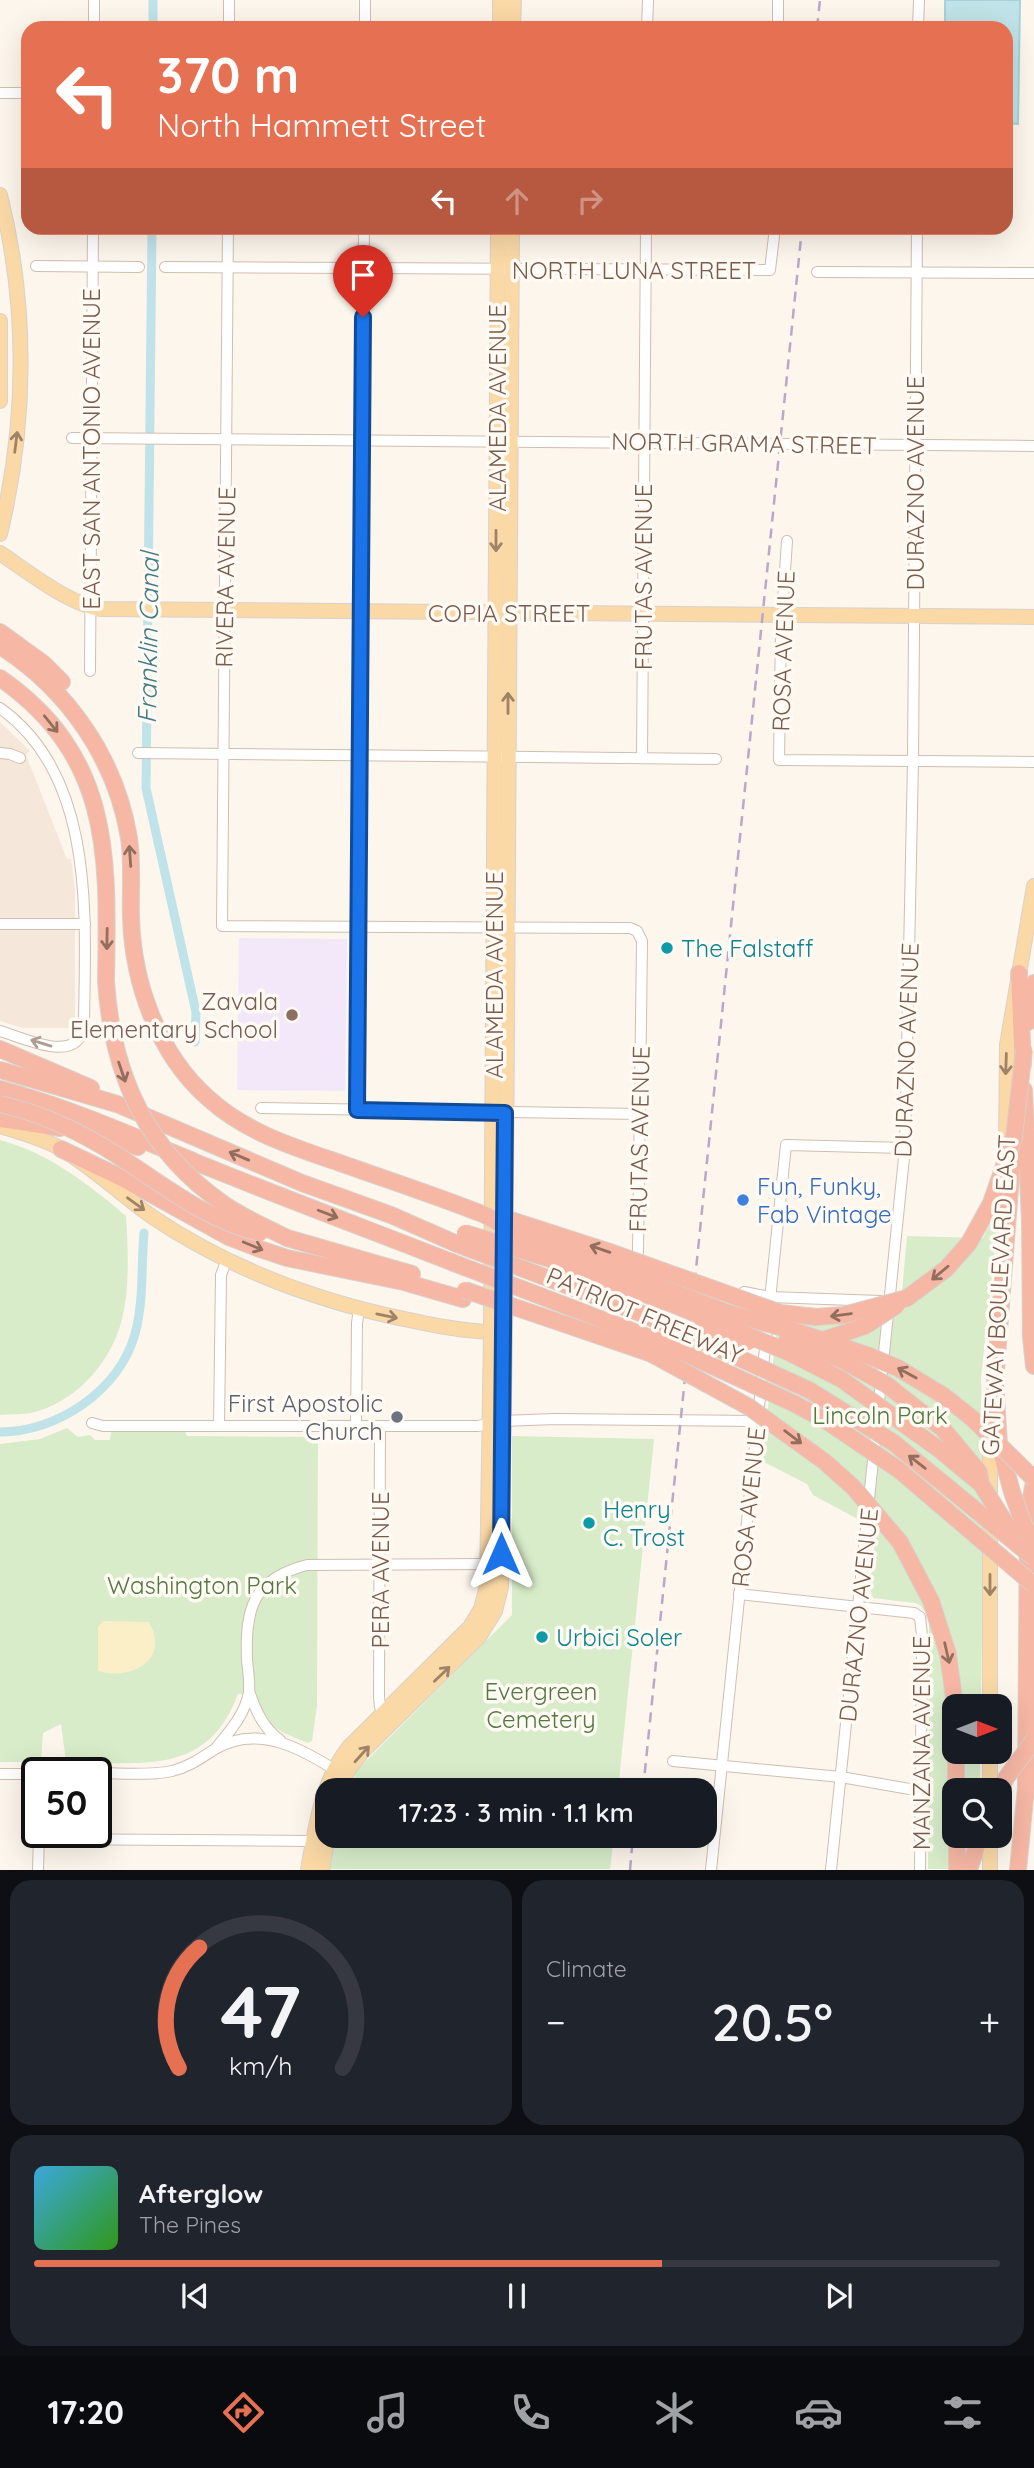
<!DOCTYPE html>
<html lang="en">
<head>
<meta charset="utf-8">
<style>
  body { margin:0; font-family:Quicksand,sans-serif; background:#20242c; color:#f1f3f6; height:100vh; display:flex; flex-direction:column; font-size:26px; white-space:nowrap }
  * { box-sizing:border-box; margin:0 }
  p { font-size:23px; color:#9ea1a6 }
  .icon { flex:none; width:38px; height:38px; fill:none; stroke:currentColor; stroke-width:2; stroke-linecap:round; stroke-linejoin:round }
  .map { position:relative; height:1870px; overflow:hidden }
  .drawer { display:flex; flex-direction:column; gap:10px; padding:10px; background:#0d0f14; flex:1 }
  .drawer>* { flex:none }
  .banner { position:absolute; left:21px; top:21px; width:992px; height:214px; border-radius:21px; box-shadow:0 7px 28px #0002; background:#e57052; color:#fff; overflow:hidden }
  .needle { width:46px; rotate:90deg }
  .buttons { position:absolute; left:942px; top:1694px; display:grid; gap:14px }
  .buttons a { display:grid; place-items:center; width:70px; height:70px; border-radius:14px; background:#171b24; box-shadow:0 7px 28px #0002; font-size:35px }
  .speed { position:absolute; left:21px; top:1757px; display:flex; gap:14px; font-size:35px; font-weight:700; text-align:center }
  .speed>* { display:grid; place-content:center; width:91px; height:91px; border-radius:50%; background:#171b24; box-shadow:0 7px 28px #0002; line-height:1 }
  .speed .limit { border:4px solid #111; border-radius:10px; background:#fff; color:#111 }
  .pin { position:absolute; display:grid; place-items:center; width:60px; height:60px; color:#fff; margin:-72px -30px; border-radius:50% 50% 50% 0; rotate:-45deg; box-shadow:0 0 7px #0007 }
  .pin .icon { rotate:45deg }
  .me { position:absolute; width:77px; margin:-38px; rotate:0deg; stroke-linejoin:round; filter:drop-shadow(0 0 5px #0008) }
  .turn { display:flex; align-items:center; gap:24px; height:147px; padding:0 21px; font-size:32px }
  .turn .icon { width:91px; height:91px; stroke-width:2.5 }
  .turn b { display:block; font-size:49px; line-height:60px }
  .lanes { display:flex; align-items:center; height:66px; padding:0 21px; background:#0003; justify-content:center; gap:35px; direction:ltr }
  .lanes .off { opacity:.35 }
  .big { font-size:52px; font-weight:600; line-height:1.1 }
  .drawer .tile { flex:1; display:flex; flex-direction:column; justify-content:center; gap:10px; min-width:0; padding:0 24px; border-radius:21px; background:#20242c }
  .drawer .dial { align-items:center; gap:0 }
  .dial svg { height:182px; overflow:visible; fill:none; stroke:#363941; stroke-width:7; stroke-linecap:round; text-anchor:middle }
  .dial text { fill:#f1f3f6; stroke:none }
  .song { display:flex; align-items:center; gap:21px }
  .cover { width:84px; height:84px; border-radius:10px; background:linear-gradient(135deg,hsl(200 70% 55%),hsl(110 70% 35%)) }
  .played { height:7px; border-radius:4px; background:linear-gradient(90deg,#e57052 65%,#363941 65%) }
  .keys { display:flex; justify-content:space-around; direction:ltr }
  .heat { display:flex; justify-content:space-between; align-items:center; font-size:38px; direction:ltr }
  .drawer .tiles { flex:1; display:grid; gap:10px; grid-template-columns:1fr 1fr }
  .tile:last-child { grid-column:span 2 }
  .trip { position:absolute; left:315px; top:1778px; width:402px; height:70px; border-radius:21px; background:#171b24; box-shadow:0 7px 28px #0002; font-weight:600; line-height:70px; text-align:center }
  .tab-bar { display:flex; height:112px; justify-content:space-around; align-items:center; background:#090b0e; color:#9ea1a6 }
  .tab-bar .icon { width:49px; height:49px }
  .tab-bar .current { color:#e57052 }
  .tab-bar b { font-size:32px; color:#f1f3f6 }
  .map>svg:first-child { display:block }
</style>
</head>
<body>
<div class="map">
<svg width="1034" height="1870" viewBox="0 0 1034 1870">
  <rect width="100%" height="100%" fill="#fdf6ec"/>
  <path fill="#f5e8da" d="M0 722 30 751 26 755 67 859H71L75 889V1028H23L0 1021Z"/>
  <path fill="#f3e8fa" d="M239 938 347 939 345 1091 237 1090Z"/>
  <g fill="#d8ecc9">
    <path d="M0 1140C49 1153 88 1184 126 1216 128 1249 130 1287 122 1319 112 1360 79 1399 38 1411 27 1415 12 1414 0 1415Z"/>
    <path d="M992 1219H998L981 1378 984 1463 981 1706H954V1752H980V1790H954V1836H979V1869H928L929 1619 921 1606 915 1603 873 1598 870 1589 876 1529 813 1495 807 1484 762 1461 779 1310 900 1314 907 1236 983 1238Z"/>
    <path d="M67 1428 78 1437 90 1435 95 1440H110L111 1432H185L187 1436 318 1437 317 1705 312 1741 308 1743C273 1729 270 1729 255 1694H238C207 1778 139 1762 66 1762L61 1724 43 1733 41 1762H0V1444L40 1439Z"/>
    <path d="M512 1436 654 1439 618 1790H352L356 1771 512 1615Z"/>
    <path d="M336 1836H614L610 1869H330Z"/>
  </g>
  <path fill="#fbefc7" d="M103 1621 149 1622C170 1659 133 1681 98 1671V1627Z"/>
  <path fill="#bfe3e8" stroke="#a5d3d9" stroke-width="2" d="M945 0H1020L1018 124 1006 123V28H945Z"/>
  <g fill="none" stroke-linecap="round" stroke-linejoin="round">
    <g stroke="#bfe3e8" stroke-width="9">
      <path d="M153 28V0"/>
      <path d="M152 228 146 788 196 1012 195 1042"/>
      <path d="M0 1432C57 1432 119 1391 135 1334 144 1301 141 1266 144 1233"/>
    </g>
    <g stroke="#d0beb0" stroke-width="12">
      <g id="minor">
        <path d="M94 28V0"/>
        <path d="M229 28V0"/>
        <path d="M365 28V0"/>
        <path d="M647 28 648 0"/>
        <path d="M778 28V0"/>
        <path d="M918 28 919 0"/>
        <path d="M0 93H28"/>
        <path d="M228 228 222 926 630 928 637 931 642 941 638 1253"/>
        <path d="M36 266 139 267"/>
        <path d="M165 267 770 270 775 228"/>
        <path d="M817 272 1034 273"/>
        <path d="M72 438 1034 446"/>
        <path d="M787 541 781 631 779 760 1034 762"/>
        <path d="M90 671 93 228"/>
        <path d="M0 708C97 777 85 920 84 1025 78 1066 25 1038 0 1031"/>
        <path d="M0 753 10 754 20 758"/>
        <path d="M138 753 716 759"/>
        <path d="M642 758 646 228"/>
        <path d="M0 924H85"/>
        <path d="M261 1108 640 1114"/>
        <path d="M357 1110 364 228"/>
        <path d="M744 1292 770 1297 880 1301"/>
        <path d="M92 1423 103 1426H478L502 1421 555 1419 757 1421"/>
        <path d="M219 1426 221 1275 227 1259"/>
        <path d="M356 1426 357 1323 359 1309"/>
        <path d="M380 1427 379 1697 380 1707 387 1715"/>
        <path d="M739 1594 914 1613 920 1617 922 1636 920 1870"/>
        <path d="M249 1691C256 1711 263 1728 280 1740"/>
        <path d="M216 1748C229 1732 245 1715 249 1692 250 1682 248 1670 247 1660 245 1610 252 1579 307 1565L487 1564"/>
        <path d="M673 1761 841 1777 921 1791"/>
        <path d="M96 1773C121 1773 148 1776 172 1771 189 1767 201 1758 215 1749 259 1723 304 1750 340 1773"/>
        <path d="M0 1774H37"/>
        <path d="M39 1839 313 1841"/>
        <path d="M38 1870 39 1835"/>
        <path d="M711 1870 786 1145 905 1148"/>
        <path d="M831 1870 905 1148 913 761 917 228"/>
      </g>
    </g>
    <g stroke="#d9d1cd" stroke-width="16">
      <g id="major">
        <path d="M500 28V0"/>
        <path d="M513 28 514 0"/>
        <path d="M0 195C28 305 27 423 0 534"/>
        <path d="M0 321V401"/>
        <path d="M0 553C27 571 71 606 102 609L1034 617"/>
        <path d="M0 1126C20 1132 41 1138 60 1148 93 1167 122 1196 154 1218 232 1270 322 1303 414 1321 441 1327 471 1332 498 1332"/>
        <path d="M1006 1152 1007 1045 1034 886"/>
        <path d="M990 1430V1706"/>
        <path d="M990 1752V1790"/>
        <path d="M338 1790 349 1769 363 1751 479 1637 495 1611 501 1587 505 1332 512 228"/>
        <path d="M990 1836V1870"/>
        <path d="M308 1870C316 1825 321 1783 349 1747L470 1627 481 1609 487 1586 491 1332 498 228"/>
        <path d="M322 1870 328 1836"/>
      </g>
    </g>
    <g stroke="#d9d1cd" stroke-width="18">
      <g id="highway">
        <path d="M0 632 44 664 62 682"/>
        <path d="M0 646C68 689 116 759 129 838 133 864 130 891 131 918 133 983 158 1054 208 1098 245 1132 293 1147 340 1163 388 1180 437 1196 485 1215"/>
        <path d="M0 678C113 757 108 857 106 981"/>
        <path d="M1019 973 1023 1065"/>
        <path d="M1028 1022 1034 983"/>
        <path d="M0 1049 91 1088"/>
        <path d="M0 1070 117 1104 302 1183 391 1215 457 1244"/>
        <path d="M0 1089C67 1107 131 1135 195 1162 281 1197 367 1229 454 1263"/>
        <path d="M1024 1090 1030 1220 1031 1337 1034 1366"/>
        <path d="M0 1119 60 1128"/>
        <path d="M82 1132 138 1147"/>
        <path d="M61 1149 122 1178 229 1237 260 1249 287 1258 404 1282 463 1299"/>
        <path d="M287 1238 412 1274"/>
        <path d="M907 1298 946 1269 969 1243"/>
        <path d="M1012 1492 999 1444 995 1382 1013 1150"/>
        <path d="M931 1601 948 1654 955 1706"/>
        <path d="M956 1752V1790"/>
        <path d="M957 1836V1870"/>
        <path d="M969 1870 980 1836"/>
        <path d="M1018 1870 1026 1788 1028 1513 1034 1482"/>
      </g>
    </g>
    <use href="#minor" stroke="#fff" stroke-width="10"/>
    <use href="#major" stroke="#fad9a6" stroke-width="14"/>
    <use href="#highway" stroke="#f6b7a4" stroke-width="16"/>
    <g stroke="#b9a8c9" stroke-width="2.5" stroke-dasharray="10 7" stroke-linecap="butt">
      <path d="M817 28 820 0"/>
      <path d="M643 1790 802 228"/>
      <path d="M630 1870 633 1836"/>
    </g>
    <g stroke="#d9d1cd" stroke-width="18" stroke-linecap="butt">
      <g id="highway-bridge">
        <path d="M106 981C112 1074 146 1151 225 1205 244 1218 266 1227 287 1238"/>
        <path d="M0 1104C37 1112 72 1128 104 1147 155 1178 201 1219 260 1233"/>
        <path d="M485 1215 512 1230 728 1313 798 1332 867 1355 898 1368 944 1396 973 1419 1034 1479"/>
        <path d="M511 1220 607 1251 781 1313 816 1317 844 1315 907 1298"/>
        <path d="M465 1233 550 1259 677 1306 788 1352 841 1379 940 1450 981 1484"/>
        <path d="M969 1243 991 1203 1014 1137 1024 1050"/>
        <path d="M457 1244 643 1314 809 1390 894 1443 1034 1558"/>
        <path d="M454 1263 658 1341 795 1404 828 1422 899 1470 1034 1585"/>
        <path d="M465 1290 658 1356"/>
        <path d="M699 1330 748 1342"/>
        <path d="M787 1339 842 1360 887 1385 943 1429 979 1472 981 1484 1013 1535"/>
        <path d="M823 1340 865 1326 897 1305"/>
        <path d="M650 1353 749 1407 825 1462 853 1487 900 1542 931 1601"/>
        <path d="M1012 1492 1024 1525 1034 1541"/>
        <path d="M999 1793 1006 1778 1034 1740"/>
      </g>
    </g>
    <use href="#highway-bridge" stroke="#f6b7a4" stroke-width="16"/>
  </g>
  <defs><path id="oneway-shaft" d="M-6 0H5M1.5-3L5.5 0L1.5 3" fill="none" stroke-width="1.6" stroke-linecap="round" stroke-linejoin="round" transform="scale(1.75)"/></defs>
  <g stroke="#a08268">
    <use href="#oneway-shaft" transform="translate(16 442) rotate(-83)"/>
    <use href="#oneway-shaft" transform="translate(496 541) rotate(90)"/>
    <use href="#oneway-shaft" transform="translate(508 703) rotate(-90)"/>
    <use href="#oneway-shaft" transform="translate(1006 1064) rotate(92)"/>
    <use href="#oneway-shaft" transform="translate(136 1204) rotate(36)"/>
    <use href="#oneway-shaft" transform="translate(387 1316) rotate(12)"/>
    <use href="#oneway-shaft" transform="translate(990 1585) rotate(90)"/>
    <use href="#oneway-shaft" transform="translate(442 1674) rotate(-44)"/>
    <use href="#oneway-shaft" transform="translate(362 1754) rotate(-48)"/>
  </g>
  <g stroke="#926e5e">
    <use href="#oneway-shaft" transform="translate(51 724) rotate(51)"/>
    <use href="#oneway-shaft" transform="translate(130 856) rotate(-94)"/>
    <use href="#oneway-shaft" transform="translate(107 939) rotate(91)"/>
    <use href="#oneway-shaft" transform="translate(122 1072) rotate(71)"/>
    <use href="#oneway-shaft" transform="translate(239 1156) rotate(-157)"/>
    <use href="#oneway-shaft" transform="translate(328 1214) rotate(21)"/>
    <use href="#oneway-shaft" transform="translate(253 1246) rotate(22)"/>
    <use href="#oneway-shaft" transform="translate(600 1249) rotate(-161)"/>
    <use href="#oneway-shaft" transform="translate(940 1273) rotate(140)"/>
    <use href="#oneway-shaft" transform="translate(841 1315) rotate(172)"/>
    <use href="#oneway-shaft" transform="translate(907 1373) rotate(-151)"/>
    <use href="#oneway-shaft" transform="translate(793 1437) rotate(37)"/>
    <use href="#oneway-shaft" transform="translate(917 1462) rotate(-142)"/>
    <use href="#oneway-shaft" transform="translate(947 1653) rotate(77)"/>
  </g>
  <use stroke="#af9d94" href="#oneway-shaft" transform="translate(41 1043) rotate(-163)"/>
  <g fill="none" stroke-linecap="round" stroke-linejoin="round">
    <g stroke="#114b97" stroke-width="18">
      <path id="route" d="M363 317 357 1110 505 1113 501 1554"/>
    </g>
    <use href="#route" stroke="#1a73e8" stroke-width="12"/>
  </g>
  <g fill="#0f9aa8" stroke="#fffaf3" stroke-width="2.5">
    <circle cx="667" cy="948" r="7"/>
    <circle cx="589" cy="1523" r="7"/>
    <circle cx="542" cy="1637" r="7"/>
  </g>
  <circle fill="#8d6e63" stroke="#fffaf3" stroke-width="2.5" cx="292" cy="1015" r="7"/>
  <circle fill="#3f7fe0" stroke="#fffaf3" stroke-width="2.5" cx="743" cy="1200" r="7"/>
  <circle fill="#6b7280" stroke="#fffaf3" stroke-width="2.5" cx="397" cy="1417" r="7"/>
  <g text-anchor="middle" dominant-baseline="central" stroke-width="7" stroke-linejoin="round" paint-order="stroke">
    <g font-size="24" fill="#795c4d" stroke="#fffaf3">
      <text x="634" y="270">NORTH LUNA STREET</text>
      <text transform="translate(497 408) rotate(-90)">ALAMEDA AVENUE</text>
      <text transform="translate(744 443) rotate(1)">NORTH GRAMA STREET</text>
      <text transform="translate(91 449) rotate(-90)">EAST SAN ANTONIO AVENUE</text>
      <text transform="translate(915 483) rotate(-90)">DURAZNO AVENUE</text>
      <text transform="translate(225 577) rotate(-89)">RIVERA AVENUE</text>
      <text transform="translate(643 577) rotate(-90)">FRUTAS AVENUE</text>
      <text x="509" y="613">COPIA STREET</text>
      <text transform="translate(783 651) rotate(-88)">ROSA AVENUE</text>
      <text transform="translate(494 975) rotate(-90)">ALAMEDA AVENUE</text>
      <text transform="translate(906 1050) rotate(-88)">DURAZNO AVENUE</text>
      <text transform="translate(639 1139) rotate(-89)">FRUTAS AVENUE</text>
      <text transform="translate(998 1295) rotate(-87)">GATEWAY BOULEVARD EAST</text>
      <text transform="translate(645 1315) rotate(23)">PATRIOT FREEWAY</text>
      <text transform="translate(748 1507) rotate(-84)">ROSA AVENUE</text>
      <text transform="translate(380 1570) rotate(-90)">PERA AVENUE</text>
      <text transform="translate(858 1615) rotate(-84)">DURAZNO AVENUE</text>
      <text transform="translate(921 1743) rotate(-90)">MANZANA AVENUE</text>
    </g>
    <g font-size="24" fill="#0d838f" stroke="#fffaf3" text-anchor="start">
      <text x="681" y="948">The Falstaff</text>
      <text x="603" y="1509">Henry<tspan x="603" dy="28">C. Trost</tspan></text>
      <text x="556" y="1637">Urbici Soler</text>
    </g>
    <g font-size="24" fill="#785e54" stroke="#fffaf3" text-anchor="end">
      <text x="278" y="1001">Zavala<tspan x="278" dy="28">Elementary School</tspan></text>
    </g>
    <g font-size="24" fill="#366cbe" stroke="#fffaf3" text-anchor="start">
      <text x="757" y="1186">Fun, Funky,<tspan x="757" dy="28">Fab Vintage</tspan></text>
    </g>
    <g font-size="24" fill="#5b616d" stroke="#fffaf3" text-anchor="end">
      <text x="383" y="1403">First Apostolic<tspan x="383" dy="28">Church</tspan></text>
    </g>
    <g font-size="24" fill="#537942" stroke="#fffaf3">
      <text x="880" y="1415">Lincoln Park</text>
      <text x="202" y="1585">Washington Park</text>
      <text x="541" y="1691">Evergreen<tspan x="541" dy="28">Cemetery</tspan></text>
    </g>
    <g font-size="26" font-style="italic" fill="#437b85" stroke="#fffaf3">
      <text transform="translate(148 638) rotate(-89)">Franklin Canal</text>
    </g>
  </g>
</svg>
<div class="buttons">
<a><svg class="needle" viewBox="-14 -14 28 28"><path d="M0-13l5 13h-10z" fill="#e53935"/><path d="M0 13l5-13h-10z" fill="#9ea1a6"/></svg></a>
<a><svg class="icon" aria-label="search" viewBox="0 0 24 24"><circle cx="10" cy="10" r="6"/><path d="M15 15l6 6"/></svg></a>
</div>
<div class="speed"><div class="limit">50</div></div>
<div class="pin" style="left:363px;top:317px;background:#d93025"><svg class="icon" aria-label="arrive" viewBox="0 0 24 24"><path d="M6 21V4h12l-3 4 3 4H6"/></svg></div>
<svg class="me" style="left:501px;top:1554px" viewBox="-20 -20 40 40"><path d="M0-17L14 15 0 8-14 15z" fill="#1a73e8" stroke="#fff" stroke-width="4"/></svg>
<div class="trip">17:23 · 3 min · 1.1 km</div>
<div class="banner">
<div class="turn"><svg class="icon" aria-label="left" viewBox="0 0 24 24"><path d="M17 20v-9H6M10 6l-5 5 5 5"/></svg><div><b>370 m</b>North Hammett Street</div></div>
<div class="lanes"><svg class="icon" aria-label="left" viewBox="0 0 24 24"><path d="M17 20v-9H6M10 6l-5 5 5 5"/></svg><svg class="icon off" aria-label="ahead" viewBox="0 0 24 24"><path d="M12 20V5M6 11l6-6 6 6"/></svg><svg class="icon off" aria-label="right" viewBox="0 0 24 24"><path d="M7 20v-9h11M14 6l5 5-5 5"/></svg></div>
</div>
</div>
<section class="drawer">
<div class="tiles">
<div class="tile dial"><svg viewBox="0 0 100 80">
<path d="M14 69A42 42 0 1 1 86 69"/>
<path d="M14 69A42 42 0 0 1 23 16" stroke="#e57052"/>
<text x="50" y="56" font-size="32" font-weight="700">47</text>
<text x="50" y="72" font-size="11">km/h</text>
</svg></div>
<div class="tile"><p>Climate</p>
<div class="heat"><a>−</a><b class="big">20.5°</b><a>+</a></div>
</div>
<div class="tile">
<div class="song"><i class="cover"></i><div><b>Afterglow</b><p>The Pines</p></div></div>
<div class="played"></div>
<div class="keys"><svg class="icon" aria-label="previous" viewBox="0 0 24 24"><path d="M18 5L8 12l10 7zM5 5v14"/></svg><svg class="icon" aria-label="pause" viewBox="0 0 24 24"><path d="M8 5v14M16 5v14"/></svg><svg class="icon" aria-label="next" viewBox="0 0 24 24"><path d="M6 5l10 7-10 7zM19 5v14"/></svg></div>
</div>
</div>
</section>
<nav class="tab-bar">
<b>17:20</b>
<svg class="icon current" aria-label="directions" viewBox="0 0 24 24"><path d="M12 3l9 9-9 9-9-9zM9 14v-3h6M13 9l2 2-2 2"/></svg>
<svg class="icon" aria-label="music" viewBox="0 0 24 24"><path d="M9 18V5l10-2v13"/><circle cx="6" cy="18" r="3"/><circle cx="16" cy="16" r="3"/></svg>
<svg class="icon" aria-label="phone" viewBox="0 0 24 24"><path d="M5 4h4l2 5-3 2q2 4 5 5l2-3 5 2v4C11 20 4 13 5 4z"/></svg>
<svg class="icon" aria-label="climate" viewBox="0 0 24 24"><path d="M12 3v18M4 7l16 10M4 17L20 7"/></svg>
<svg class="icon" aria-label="car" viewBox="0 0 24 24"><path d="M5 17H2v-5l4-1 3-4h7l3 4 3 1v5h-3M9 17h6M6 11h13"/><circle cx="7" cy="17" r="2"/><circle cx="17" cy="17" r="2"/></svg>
<svg class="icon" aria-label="filters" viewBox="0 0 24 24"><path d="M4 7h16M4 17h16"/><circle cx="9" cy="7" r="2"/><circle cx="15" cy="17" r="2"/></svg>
</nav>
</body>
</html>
